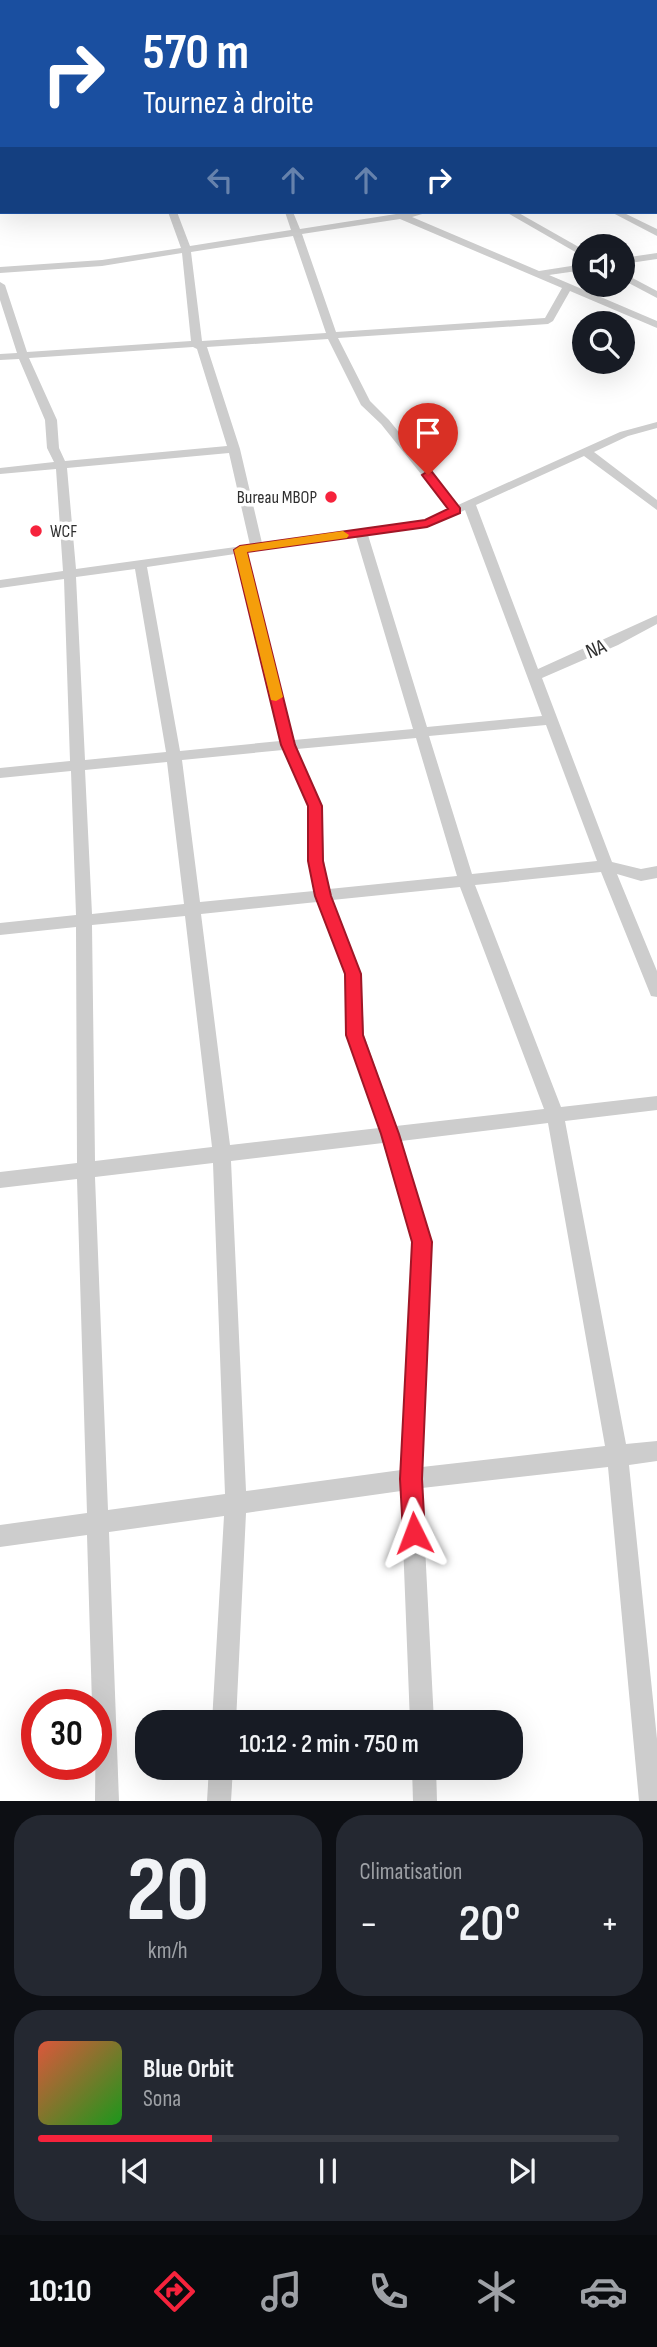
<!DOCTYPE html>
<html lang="fr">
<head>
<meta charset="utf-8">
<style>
  body { margin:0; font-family:"Sofia Sans Condensed",sans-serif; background:#242831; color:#f1f3f6; height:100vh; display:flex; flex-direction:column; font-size:26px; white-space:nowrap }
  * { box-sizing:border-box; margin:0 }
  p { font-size:23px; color:#9ea1a6 }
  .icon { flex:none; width:38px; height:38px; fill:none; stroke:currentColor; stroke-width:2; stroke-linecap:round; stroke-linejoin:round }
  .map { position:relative; height:1801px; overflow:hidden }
  .sheet { display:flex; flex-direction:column; gap:14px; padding:14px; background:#0d0f14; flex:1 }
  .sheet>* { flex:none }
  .guide { position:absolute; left:0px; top:0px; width:658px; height:214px; box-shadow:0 7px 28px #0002; background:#1a4fa0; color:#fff; overflow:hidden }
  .fabs { position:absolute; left:572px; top:234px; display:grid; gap:14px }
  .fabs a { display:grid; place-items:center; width:63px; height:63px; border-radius:50%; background:#171b24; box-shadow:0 7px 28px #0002; font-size:35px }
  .speed { position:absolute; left:21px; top:1689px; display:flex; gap:14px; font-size:35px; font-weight:700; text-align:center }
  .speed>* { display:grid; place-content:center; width:91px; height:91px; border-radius:50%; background:#171b24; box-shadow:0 7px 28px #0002; line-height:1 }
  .speed .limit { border:10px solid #d22; background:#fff; color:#111 }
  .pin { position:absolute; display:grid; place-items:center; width:60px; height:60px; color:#fff; margin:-72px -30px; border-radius:50% 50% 50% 0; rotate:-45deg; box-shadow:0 0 7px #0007 }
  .pin .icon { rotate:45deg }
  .me { position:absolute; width:77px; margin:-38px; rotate:357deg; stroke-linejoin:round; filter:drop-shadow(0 0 5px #0008) }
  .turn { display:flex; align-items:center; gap:24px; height:147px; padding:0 28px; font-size:32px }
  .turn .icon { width:91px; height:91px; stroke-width:2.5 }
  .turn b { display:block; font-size:49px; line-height:60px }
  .lanes { display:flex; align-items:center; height:66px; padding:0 28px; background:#0003; justify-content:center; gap:35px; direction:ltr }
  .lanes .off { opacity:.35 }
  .big { font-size:52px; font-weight:600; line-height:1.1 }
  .sheet .widget { flex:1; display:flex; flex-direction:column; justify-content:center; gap:10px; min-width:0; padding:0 24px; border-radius:28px; background:#242831 }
  .sheet .dial { align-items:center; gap:0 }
  .dial b { font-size:91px; line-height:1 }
  .song { display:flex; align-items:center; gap:21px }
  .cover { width:84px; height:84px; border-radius:10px; background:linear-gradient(135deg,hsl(10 70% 55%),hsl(120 70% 35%)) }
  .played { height:7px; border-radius:4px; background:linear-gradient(90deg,#f6233c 30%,#363941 30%) }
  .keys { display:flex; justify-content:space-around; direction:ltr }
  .heat { display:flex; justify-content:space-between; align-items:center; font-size:38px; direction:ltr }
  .sheet .tiles { flex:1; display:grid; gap:14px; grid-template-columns:1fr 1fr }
  .widget:last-child { grid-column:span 2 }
  .trip { position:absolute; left:135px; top:1710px; width:388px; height:70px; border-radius:28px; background:#171b24; box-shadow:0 7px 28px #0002; font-weight:600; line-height:70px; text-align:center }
  .menu { display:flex; height:112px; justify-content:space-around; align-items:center; background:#090b0e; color:#9ea1a6 }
  .menu .icon { width:49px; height:49px }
  .menu .current { color:#f6233c }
  .menu b { font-size:32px; color:#f1f3f6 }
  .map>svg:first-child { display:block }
</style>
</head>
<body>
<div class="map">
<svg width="657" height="1801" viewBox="0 0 657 1801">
  <rect width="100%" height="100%" fill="#fff"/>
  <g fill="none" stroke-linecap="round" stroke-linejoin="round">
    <g fill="#cdcdcd" fill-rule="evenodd">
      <path d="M333 0H351L330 2Z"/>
      <path d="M401 0H409L410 2H402Z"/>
      <path d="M486 0H494L496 2H487Z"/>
      <path d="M564 0H572L574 2H565Z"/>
      <rect x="656" y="11" width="1" height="4"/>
      <rect x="0" y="45" width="2" height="4"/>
      <rect x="0" y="71" width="2" height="9"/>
      <rect x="656" y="123" width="1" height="4"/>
      <rect x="0" y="134" width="2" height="4"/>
      <rect x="656" y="141" width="1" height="6"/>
      <rect x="656" y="176" width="1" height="6"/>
      <path d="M0 208 2 212 5 213 0 214Z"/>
      <path d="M168 212H177L190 246 291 230 285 212H293L300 229 409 212H429L412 217 539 271 584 264V270L549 275 657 321V328L570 291 553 321 548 324 338 338 370 401 389 420 458 505 620 432 657 422V428L628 436 594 452 657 500V510L584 456 476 505 538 669 657 615V624L618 645 542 678 612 862 641 869 657 866V878L641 881 617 874 657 971V997L651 996 649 991 601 872 475 885 561 1107 657 1096V1110L565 1121 626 1444 657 1441V1461L629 1465 657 1739V1801H639L608 1467 422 1488 434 1722H410L401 1491 246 1513 236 1722H212L224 1516 109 1532 119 1801H95L96 1704H92L87 1535 0 1547V1525L87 1513 77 1179 0 1188V1172L77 1163 76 927 0 935V923L76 915 71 771 0 778V768L70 761 64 579 0 588V580L63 571 56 469 0 474V468L54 462 47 448 45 420 19 359 0 360V354L17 353 0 300V282L5 285 27 352 191 341 182 253 102 266 0 273V267L102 260 181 248ZM400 219 562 288 545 318 336 332 302 234ZM293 236 326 333 202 341 191 252ZM328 339 361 405 381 424 449 509 424 520 262 543 240 449 207 347ZM193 347 197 349 227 446 65 461 59 448 57 420 29 358ZM229 453 250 545 76 569 67 468ZM465 510 542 716 427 727 368 535 431 526ZM356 537 413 729 294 740 247 552ZM235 554 280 741 180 751 147 567ZM135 569 166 752 85 760 76 577ZM546 725 597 861 472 874 429 736ZM416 738 457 876 329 889 324 861 322 806 297 749ZM283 750 308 806V861L314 891 200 902 182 760ZM167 762 184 904 92 914 85 770ZM460 887 544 1109 396 1126 364 1035 361 974 332 900ZM317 902 345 974 346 1035 379 1128 230 1145 201 914ZM185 916 212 1147 95 1161 92 925ZM548 1123 605 1446 422 1467 432 1242 401 1141ZM383 1143 412 1242 401 1470 246 1491 231 1161ZM213 1163 225 1494 108 1510 95 1177Z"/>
      <path d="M506 212H517L584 250V257Z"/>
      <path d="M611 212H622L657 229V236Z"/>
      <path d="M657 253V259L623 264V258Z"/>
      <path d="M623 273 657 291V298L623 280Z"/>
      <path d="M209 1768H233L231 1801H207Z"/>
      <path d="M412 1768H436L437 1801H413Z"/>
    </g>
  </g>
  <path fill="#f6233c" stroke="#a01727" stroke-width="2" d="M428 471 432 472 460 508V513L427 527 247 552 295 745 322 806 323 861 331 896 361 974 363 1035 399 1134 432 1242 422 1479 425 1533 422 1541 414 1544 406 1541 403 1533 400 1479 412 1242 381 1134 346 1035 345 974 315 896 308 861V806L281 745 234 550 240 546 425 520 448 509 422 475Z"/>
  <path fill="#f59e0b" d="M343 531 349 535 347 538 247 552 283 697 276 701 271 700 234 550 240 546Z"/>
  <g fill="#f6233c" stroke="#fff" stroke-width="2.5">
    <circle cx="331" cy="497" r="7"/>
    <circle cx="36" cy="531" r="7"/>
  </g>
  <g text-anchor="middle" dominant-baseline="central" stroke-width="7" stroke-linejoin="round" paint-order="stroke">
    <g font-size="18" fill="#303030" stroke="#fff" text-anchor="end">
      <text x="317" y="497">Bureau MBOP</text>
      <text x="50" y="531" text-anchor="start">WCF</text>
    </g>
    <g font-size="21" fill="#303030" stroke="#fff">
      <text transform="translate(596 649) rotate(-23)">NA</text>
    </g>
  </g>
</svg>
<div class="fabs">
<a><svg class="icon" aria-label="sound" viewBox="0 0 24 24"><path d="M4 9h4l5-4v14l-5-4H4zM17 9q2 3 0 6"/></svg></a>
<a><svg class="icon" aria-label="search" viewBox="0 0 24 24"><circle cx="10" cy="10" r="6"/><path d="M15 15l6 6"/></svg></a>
</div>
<div class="speed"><div class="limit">30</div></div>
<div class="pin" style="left:428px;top:475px;background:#d93025"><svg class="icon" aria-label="arrive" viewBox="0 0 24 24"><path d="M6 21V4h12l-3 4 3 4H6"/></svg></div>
<svg class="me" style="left:414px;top:1533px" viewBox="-20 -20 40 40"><path d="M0-17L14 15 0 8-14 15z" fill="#f6233c" stroke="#fff" stroke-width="4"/></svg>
<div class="trip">10:12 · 2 min · 750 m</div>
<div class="guide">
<div class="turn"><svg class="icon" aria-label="right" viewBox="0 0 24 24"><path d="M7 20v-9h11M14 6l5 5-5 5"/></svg><div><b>570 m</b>Tournez à droite</div></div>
<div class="lanes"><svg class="icon off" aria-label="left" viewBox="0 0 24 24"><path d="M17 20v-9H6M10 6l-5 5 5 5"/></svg><svg class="icon off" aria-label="ahead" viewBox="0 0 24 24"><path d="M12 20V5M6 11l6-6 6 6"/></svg><svg class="icon off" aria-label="ahead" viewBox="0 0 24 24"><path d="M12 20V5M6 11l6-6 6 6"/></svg><svg class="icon" aria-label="right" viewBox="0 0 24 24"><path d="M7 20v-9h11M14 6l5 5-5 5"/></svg></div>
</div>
</div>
<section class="sheet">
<div class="tiles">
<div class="widget dial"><b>20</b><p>km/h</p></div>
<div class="widget"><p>Climatisation</p>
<div class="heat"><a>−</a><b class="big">20°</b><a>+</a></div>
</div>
<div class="widget">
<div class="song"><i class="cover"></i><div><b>Blue Orbit</b><p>Sona</p></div></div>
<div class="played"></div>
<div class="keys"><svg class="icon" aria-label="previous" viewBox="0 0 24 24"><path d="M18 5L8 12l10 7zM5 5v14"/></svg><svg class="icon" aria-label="pause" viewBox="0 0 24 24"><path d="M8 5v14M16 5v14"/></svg><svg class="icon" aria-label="next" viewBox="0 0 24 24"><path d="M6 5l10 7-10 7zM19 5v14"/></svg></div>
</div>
</div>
</section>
<nav class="menu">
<b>10:10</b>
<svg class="icon current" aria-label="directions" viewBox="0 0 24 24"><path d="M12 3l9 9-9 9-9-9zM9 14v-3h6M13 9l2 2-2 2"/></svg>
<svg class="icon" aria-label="music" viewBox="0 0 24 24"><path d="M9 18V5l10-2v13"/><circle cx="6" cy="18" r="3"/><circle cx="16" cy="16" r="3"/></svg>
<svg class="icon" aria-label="phone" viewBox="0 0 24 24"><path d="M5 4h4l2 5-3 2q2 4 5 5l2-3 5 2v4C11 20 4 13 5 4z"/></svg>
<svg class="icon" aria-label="climate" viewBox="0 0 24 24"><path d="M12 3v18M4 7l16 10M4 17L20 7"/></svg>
<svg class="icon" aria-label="car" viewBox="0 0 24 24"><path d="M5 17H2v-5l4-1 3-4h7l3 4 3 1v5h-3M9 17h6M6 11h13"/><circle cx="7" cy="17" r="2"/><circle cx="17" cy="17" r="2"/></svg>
</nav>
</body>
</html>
